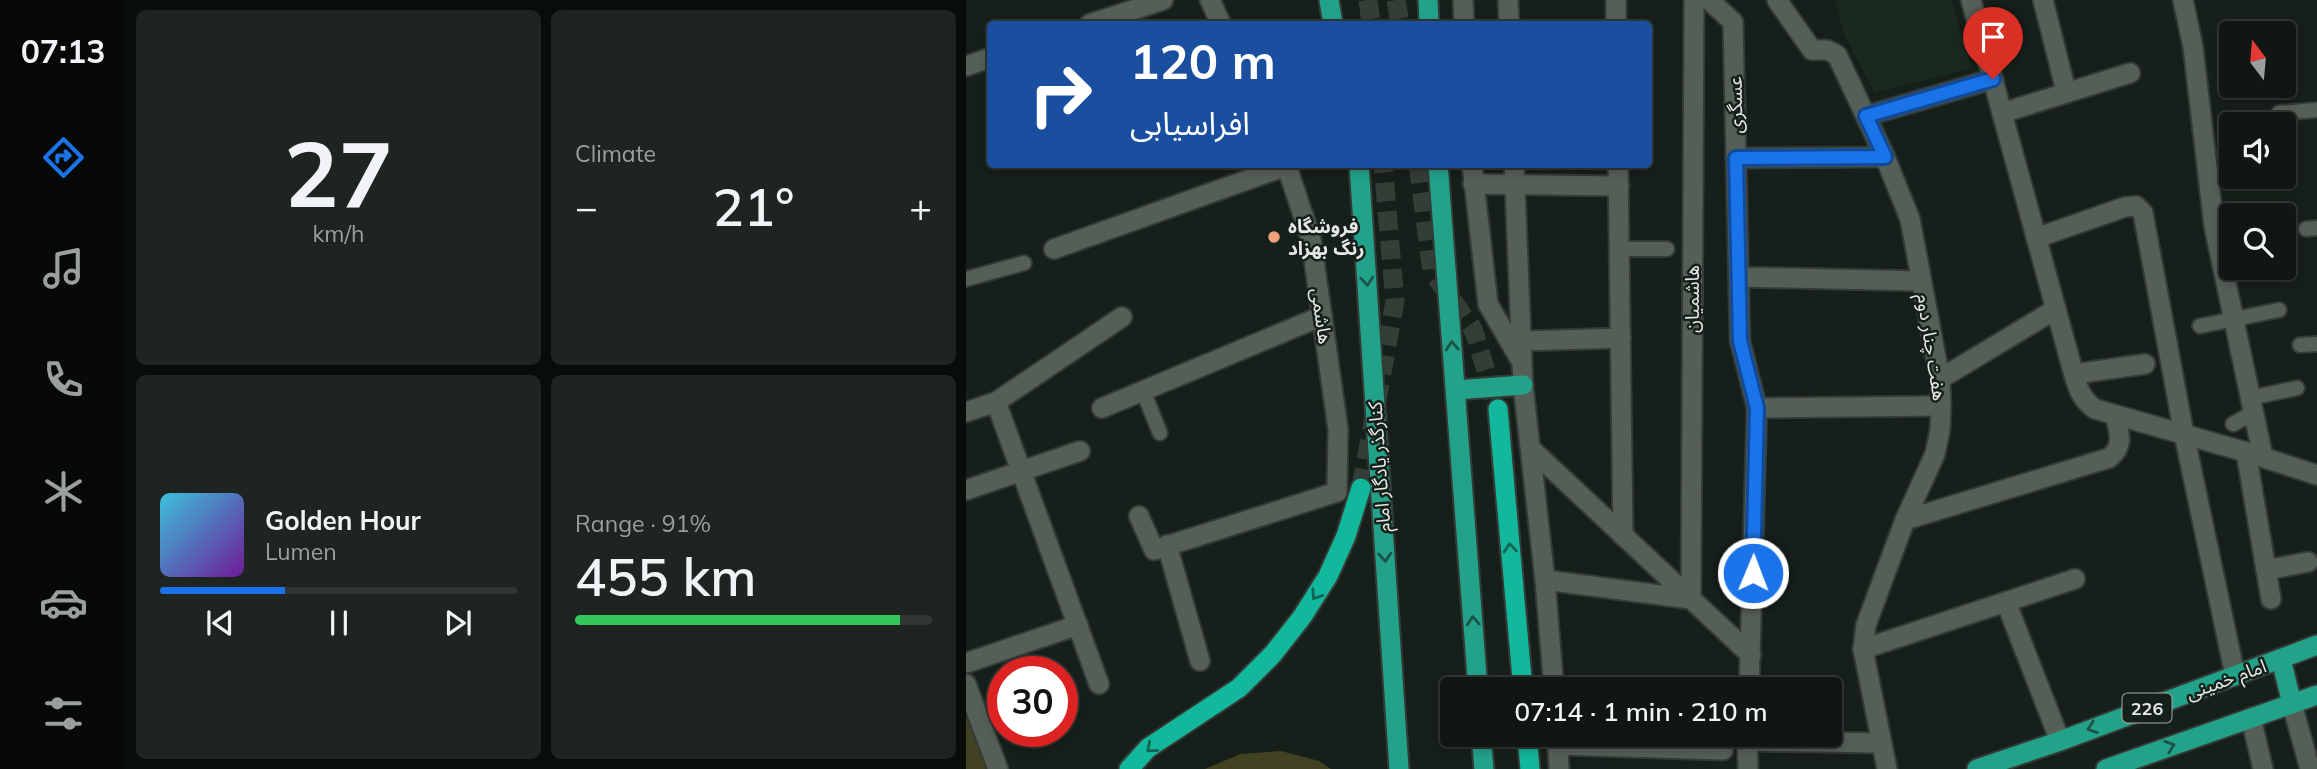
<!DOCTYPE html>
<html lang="en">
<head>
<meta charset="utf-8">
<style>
  body { margin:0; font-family:Mulish,"Noto Sans Arabic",sans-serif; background:#1e2421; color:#f1f3f6; height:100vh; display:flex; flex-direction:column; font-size:26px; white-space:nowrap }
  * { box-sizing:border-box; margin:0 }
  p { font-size:23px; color:#9c9fa0 }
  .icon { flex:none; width:38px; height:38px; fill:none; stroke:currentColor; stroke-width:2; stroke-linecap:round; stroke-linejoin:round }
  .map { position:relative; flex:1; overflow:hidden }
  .panel { display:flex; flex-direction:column; gap:10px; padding:10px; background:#090d0a; width:840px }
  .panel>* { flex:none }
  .guide { position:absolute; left:21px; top:21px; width:665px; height:147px; border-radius:7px; box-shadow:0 4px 10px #0003,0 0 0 2px #303633; background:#1a4fa0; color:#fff; overflow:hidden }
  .needle { width:46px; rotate:344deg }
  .buttons { position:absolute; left:1253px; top:21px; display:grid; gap:14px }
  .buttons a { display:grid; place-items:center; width:77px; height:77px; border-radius:7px; background:#101713; box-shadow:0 4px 10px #0003,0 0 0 2px #303633; font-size:35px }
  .speed { position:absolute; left:21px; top:656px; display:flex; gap:14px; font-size:35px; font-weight:700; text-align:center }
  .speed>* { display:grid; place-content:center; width:91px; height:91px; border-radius:50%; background:#101713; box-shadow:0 4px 10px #0003,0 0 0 2px #303633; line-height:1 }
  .speed .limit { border:10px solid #d22; background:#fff; color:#111 }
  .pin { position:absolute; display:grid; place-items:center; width:60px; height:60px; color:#fff; margin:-72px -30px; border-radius:50% 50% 50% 0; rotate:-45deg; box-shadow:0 0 7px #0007 }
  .pin .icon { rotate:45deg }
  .me { position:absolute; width:77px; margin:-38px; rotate:1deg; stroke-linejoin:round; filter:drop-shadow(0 0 5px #0008) }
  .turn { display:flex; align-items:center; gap:24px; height:147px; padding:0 28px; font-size:32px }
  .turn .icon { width:91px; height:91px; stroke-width:2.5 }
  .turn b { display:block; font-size:49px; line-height:60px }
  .big { font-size:52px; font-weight:600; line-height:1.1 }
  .panel .widget { flex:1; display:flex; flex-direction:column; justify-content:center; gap:10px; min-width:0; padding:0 24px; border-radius:10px; background:#1e2421 }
  .panel .dial { align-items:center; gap:0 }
  .dial b { font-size:91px; line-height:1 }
  .song { display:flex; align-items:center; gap:21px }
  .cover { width:84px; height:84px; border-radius:10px; background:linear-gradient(135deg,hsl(190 70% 55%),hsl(280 70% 35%)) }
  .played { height:7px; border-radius:4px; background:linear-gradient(90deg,#1a73e8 35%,#303633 35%) }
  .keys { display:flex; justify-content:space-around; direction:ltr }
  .heat { display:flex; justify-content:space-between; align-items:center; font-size:38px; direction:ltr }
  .charge { height:10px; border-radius:5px; background:linear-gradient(90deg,#34c759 91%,#303633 0) }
  .panel .tiles { flex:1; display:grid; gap:10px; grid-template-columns:repeat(2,1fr) }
  .trip { position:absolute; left:474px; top:677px; width:402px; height:70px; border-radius:7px; background:#101713; box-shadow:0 4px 10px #0003,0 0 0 2px #303633; font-weight:600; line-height:70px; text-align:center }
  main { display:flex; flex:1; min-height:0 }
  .dock { display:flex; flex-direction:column; width:126px; justify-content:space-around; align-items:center; background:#060908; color:#9c9fa0 }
  .dock .icon { width:49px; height:49px }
  .dock .current { color:#1a73e8 }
  .dock b { font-size:32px; color:#f1f3f6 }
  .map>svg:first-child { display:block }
</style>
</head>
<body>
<main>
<nav class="dock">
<b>07:13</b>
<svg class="icon current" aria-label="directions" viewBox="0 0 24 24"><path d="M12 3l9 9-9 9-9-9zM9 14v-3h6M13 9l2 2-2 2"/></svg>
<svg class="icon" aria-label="music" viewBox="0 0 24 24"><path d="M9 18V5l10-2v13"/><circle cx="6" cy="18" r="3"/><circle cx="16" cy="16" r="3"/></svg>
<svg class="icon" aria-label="phone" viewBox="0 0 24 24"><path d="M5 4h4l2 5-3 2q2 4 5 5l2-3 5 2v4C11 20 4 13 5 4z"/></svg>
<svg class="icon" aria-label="climate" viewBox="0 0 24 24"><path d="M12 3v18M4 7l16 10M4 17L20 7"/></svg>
<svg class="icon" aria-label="car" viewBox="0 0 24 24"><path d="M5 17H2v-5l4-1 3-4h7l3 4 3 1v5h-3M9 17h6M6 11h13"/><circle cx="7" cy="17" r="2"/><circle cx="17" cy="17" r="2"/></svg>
<svg class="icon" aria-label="filters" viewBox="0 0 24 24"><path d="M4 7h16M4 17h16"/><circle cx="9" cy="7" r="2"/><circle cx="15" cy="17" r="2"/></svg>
</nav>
<section class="panel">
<div class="tiles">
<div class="widget dial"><b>27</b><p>km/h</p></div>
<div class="widget"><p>Climate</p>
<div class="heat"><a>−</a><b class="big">21°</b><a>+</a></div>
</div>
<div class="widget">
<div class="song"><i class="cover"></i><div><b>Golden Hour</b><p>Lumen</p></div></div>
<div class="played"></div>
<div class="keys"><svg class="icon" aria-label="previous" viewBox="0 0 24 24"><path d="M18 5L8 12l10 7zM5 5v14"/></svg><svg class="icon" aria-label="pause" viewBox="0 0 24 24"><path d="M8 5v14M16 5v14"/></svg><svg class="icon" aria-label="next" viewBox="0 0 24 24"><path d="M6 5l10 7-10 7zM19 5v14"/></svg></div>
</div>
<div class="widget"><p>Range · 91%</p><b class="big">455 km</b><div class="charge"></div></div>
</div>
</section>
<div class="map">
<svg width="1351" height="769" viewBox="0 0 1351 769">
  <rect width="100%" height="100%" fill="#161f19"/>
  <path fill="#1a291f" d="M869 0H985L1005 68 909 93 878 34Z"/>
  <g fill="#404221">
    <path d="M0 715 20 769H0Z"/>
    <path d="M315 751 353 761 365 769H239L274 754Z"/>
  </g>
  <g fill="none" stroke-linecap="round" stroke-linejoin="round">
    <g stroke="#353d37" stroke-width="19" stroke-dasharray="19 10" stroke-linecap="butt">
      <path d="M402 0 405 24"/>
      <path d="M430 0 434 24"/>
      <path d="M452 164 466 272 507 329 532 409"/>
      <path d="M395 488 429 301 417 164"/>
    </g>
    <g stroke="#343a36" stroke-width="18">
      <g id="service">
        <path d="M1313 113 1351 110"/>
        <path d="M1340 229 1351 228"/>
        <path d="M654 249H701"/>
        <path d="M0 279 58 263"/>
        <path d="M1234 326 1313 310"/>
        <path d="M1334 345 1351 344"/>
        <path d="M177 391 194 433"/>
        <path d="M1284 398 1331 388"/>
        <path d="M1267 424 1287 413"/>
      </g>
    </g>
    <g stroke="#343a36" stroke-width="23">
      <g id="minor">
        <path d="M244 0 255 24"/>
        <path d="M497 0 498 24"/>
        <path d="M542 0 543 24"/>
        <path d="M650 0V24"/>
        <path d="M743 0 767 22 774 341 791 408 783 690"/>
        <path d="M811 0 846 50H861L871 55 919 157 944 219 974 379 975 406 974 430 969 454 939 520 900 625 897 649 921 769"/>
        <path d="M1005 0 1105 364C1110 382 1113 398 1129 409L1280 452 1351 475"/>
        <path d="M1077 0 1100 91"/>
        <path d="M1217 0 1227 47 1248 226 1297 457"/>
        <path d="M1036 113 1164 73"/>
        <path d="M900 116 1027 79"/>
        <path d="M770 158 919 157"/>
        <path d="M506 164 522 304 554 359"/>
        <path d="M548 164 557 385 579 580 588 690"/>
        <path d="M652 164 657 536"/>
        <path d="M507 184 653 186"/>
        <path d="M1070 238 1159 207 1170 206 1177 213 1218 434 1269 675"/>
        <path d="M88 249 320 166"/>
        <path d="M773 277 955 281"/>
        <path d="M555 341 655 338"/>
        <path d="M1108 374 1179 364"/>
        <path d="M974 379 1090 309"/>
        <path d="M30 402 133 684"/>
        <path d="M136 408 356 316"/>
        <path d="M791 408 975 406"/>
        <path d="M0 412 30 402 156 317"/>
        <path d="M565 449 785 655"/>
        <path d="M1280 452 1305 599"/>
        <path d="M0 490 114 451"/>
        <path d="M173 516 188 550 371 492 372 429 345 239 320 164"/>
        <path d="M939 520 1143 458C1159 446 1153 432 1149 415"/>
        <path d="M201 545 234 661"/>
        <path d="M1300 570 1342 562"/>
        <path d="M579 580 725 599 728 0"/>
        <path d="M1040 602 1094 741"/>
        <path d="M897 649 1109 579"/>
        <path d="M0 663 112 625"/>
        <path d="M1326 704 1344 769"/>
        <path d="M1285 718 1297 769"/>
        <path d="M591 735 593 769"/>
        <path d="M781 735 782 769"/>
        <path d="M781 741 914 743"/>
        <path d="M592 745 757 750"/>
      </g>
    </g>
    <g stroke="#343a36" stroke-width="23">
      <path id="tertiary" d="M0 684 32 769"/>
    </g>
    <g stroke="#343a36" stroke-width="23">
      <g id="secondary">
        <path d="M124 24 197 0"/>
        <path d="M0 66 24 58"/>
      </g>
    </g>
    <g stroke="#343a36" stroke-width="23">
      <g id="primary">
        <path d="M363 0 367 24"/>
        <path d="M462 0 463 24"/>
        <path d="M393 164 433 769"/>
        <path d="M472 164 512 690"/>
        <path d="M490 390 557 385"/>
        <path d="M1315 659 1326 704"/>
        <path d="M515 735 518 769"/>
        <path d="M1011 769 1094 741 1351 645"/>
        <path d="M1140 769 1351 695"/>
      </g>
    </g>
    <g stroke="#343a36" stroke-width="23">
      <g id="trunk">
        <path d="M532 409 557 690"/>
        <path d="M561 735 564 769"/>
        <path d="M163 769 182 748 273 688 307 654 336 617 362 576 380 536 395 488"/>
      </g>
    </g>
    <use href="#service" stroke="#555f58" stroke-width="14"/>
    <use href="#minor" stroke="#555f58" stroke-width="19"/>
    <use href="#tertiary" stroke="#555f58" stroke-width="19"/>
    <use href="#secondary" stroke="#555f58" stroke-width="19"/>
    <use href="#primary" stroke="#23a28a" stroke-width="19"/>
    <use href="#trunk" stroke="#12b89b" stroke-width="19"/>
  </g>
  <defs><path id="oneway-chevron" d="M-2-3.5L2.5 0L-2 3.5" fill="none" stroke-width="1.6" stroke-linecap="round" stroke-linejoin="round" transform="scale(1.75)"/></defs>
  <g stroke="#1b5346">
    <use href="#oneway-chevron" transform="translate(401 281) rotate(86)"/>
    <use href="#oneway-chevron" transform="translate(486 346) rotate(-94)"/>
    <use href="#oneway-chevron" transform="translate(419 557) rotate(86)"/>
    <use href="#oneway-chevron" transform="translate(507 621) rotate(-94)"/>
    <use href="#oneway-chevron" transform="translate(1126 728) rotate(160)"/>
    <use href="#oneway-chevron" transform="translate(1204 746) rotate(-19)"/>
  </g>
  <g stroke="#146454">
    <use href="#oneway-chevron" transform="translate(544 548) rotate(-95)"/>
    <use href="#oneway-chevron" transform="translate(350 595) rotate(123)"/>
    <use href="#oneway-chevron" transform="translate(185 748) rotate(140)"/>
  </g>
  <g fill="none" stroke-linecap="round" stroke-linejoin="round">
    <g stroke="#114b97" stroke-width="18">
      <path id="route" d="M787 573 791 408 774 341 770 158 919 157 900 116 1027 79"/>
    </g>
    <use href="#route" stroke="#1a73e8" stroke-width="12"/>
  </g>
  <circle fill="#f0a27a" stroke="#161f19" stroke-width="2.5" cx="308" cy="237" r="7"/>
  <g text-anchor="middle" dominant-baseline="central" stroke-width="5" stroke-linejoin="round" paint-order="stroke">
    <rect fill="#161f19" stroke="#a6aca7" stroke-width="2" x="1156.5" y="693.5" width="49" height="29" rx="5"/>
    <g font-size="18" font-weight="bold" fill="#e3e9e4">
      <text x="1181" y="708">226</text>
    </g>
    <g font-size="19" fill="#e3e9e4" stroke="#161f19">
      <text transform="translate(769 105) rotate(-91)">عسگری</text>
      <text transform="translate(726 299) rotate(-90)">هاشمیان</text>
      <text transform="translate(356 316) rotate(82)">هاشمی</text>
      <text transform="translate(966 347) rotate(81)">هفت چنار دوم</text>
      <text transform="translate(413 467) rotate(-94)">کنارگذر یادگار امام</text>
      <text transform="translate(1260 679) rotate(-20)">امام خمینی</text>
    </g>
    <g font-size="19" font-weight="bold" fill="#e3e9e4" stroke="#161f19" text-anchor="start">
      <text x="322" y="226">فروشگاه<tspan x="322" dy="22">رنگ بهزاد</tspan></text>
    </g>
  </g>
</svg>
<div class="buttons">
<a><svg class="needle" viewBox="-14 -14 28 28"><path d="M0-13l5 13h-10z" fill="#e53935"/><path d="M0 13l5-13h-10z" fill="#9c9fa0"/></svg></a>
<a><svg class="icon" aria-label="sound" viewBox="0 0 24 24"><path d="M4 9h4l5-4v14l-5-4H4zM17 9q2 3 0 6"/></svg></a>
<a><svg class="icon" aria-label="search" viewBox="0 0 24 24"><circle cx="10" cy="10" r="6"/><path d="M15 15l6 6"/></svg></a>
</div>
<div class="speed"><div class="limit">30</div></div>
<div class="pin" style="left:1027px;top:79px;background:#d93025"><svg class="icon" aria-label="arrive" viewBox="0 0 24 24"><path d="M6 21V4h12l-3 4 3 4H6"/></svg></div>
<svg class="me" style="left:787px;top:573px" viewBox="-20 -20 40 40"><circle r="17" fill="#1a73e8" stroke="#fff" stroke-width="3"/><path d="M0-11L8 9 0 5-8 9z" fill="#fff"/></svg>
<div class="trip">07:14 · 1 min · 210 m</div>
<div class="guide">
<div class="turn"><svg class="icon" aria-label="right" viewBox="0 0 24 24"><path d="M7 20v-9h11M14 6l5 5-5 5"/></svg><div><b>120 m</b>افراسیابی</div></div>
</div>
</div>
</main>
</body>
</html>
